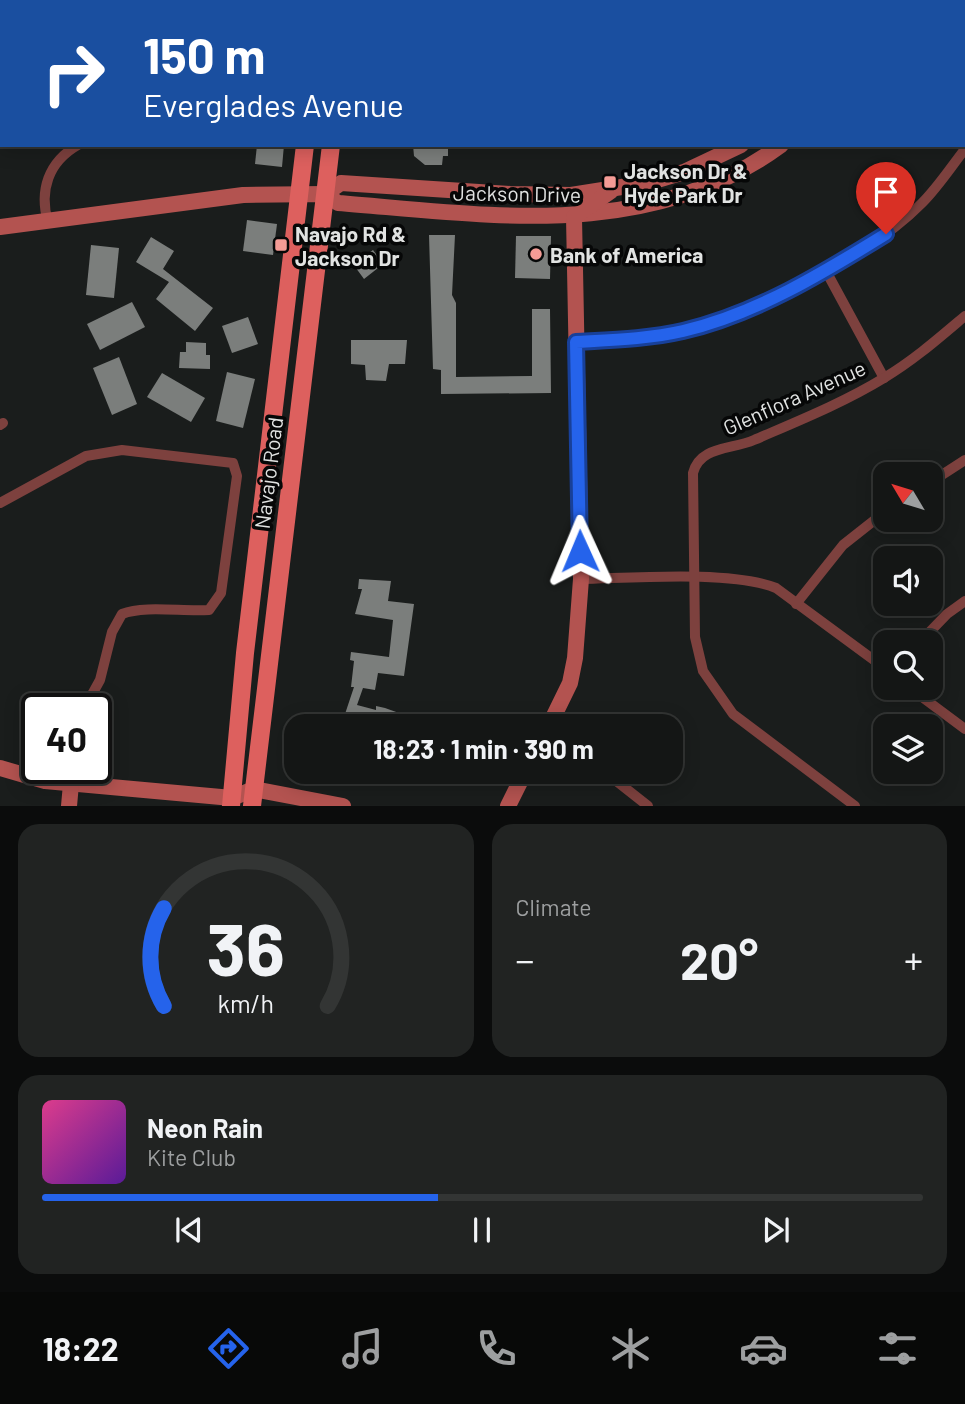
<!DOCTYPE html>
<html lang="en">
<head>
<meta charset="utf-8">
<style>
  body { margin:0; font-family:Barlow,sans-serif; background:#212322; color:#f1f3f6; height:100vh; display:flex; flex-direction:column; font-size:26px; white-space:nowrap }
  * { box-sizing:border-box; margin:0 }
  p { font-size:23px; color:#9d9fa0 }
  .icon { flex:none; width:38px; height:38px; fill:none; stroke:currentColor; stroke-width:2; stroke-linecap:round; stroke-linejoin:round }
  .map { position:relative; height:806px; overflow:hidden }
  .panel { display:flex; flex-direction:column; gap:18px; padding:18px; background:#0b0c0c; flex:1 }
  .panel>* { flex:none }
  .guide { position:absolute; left:0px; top:0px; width:966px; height:147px; box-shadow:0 4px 18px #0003,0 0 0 2px #333534; background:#1a4fa0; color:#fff; overflow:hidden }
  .needle { width:46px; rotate:308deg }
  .buttons { position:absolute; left:873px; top:462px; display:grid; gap:14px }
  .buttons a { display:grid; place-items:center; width:70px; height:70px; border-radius:14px; background:#141615; box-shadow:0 4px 18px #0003,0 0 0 2px #333534; font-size:35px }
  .speed { position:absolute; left:21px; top:693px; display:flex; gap:14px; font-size:35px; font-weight:700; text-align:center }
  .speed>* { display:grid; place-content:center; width:91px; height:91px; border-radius:50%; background:#141615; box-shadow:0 4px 18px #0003,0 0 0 2px #333534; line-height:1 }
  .speed .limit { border:4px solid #111; border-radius:10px; background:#fff; color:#111 }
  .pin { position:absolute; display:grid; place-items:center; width:60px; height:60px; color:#fff; margin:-72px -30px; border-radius:50% 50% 50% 0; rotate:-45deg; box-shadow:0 0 7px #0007 }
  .pin .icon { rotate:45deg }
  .me { position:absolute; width:77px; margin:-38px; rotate:359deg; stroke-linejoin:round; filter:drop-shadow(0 0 5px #0008) }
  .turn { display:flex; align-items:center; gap:24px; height:147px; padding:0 28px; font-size:32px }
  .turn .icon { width:91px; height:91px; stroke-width:2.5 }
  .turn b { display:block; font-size:49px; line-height:60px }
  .big { font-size:52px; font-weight:700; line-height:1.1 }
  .panel .tile { flex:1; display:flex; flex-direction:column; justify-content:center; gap:10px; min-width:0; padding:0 24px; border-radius:21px; background:#212322 }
  .panel .dial { align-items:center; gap:0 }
  .dial svg { height:182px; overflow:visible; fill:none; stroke:#333534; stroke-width:7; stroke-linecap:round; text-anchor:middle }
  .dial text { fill:#f1f3f6; stroke:none }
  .song { display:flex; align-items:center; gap:21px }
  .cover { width:84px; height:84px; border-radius:10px; background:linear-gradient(135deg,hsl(330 70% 55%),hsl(270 70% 35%)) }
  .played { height:7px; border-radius:4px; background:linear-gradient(90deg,#2563eb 45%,#333534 45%) }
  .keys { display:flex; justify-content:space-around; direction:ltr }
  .heat { display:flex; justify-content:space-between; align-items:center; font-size:38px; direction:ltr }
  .panel .tiles { flex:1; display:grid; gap:18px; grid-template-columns:1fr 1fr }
  .tile:last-child { grid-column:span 2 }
  .trip { position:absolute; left:284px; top:714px; width:399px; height:70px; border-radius:21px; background:#141615; box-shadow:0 4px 18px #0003,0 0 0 2px #333534; font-weight:700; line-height:70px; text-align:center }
  .tabs { display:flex; height:112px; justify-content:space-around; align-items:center; background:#080908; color:#9d9fa0 }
  .tabs .icon { width:49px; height:49px }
  .tabs .current { color:#2563eb }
  .tabs b { font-size:32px; color:#f1f3f6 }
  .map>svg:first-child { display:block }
</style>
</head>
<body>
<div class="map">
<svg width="965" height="806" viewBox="0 0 965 806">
  <rect width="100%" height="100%" fill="#1a1d1c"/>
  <path fill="#00472c" d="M0 0 83 2H2L0 127Z"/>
  <g fill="#7b7e7c">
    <path d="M257 145H284L282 167 255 164Z"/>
    <path d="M413 145H448V156H443L442 165H425L414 156Z"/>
    <path d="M247 220 277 224 273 255 243 251Z"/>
    <path d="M429 235H455L452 295 456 303V377L532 376V309H550L551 393 441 394V370L433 369Z"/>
    <path d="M516 236H551L550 279 515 278Z"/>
    <path d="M151 237 174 251 163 269 213 308 195 331 156 299 169 282 136 262Z"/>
    <path d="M91 245 119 248 114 298 86 295Z"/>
    <path d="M373 250 379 258 376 261 378 268 364 279 353 264Z"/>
    <path d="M132 302 145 327 100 350 87 324Z"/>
    <path d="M248 317 258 344 232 353 222 326Z"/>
    <path d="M351 340H407L405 364H389L386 381 366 380 365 365 351 364Z"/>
    <path d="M186 342 206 343V355H210V369L179 368 180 352H186Z"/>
    <path d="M119 357 137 404 112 415 93 368Z"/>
    <path d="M227 372 255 379 243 428 216 421Z"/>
    <path d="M162 373 205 398 191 422 147 397Z"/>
    <path d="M359 579 391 581 388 601 414 604 404 676 378 673 375 690 363 688 357 705 376 710V706L385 708 399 713V718L421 726H341L354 687H351L354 661 350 660 351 652 389 657 393 620 355 614 362 589H358Z"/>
  </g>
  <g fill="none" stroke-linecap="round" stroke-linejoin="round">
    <g stroke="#7d413e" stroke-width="10">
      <path d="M196 0 200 2"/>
      <path d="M216 2 217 0"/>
      <path d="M48 222C39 191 48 162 78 145"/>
      <path d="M826 271 884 378"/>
      <path d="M576 342C611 339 648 339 682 331 754 315 870 256 922 203 938 187 951 167 965 149"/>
      <path d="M0 425 3 423"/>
      <path d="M931 482 965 460"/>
      <path d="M0 503 86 456 122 450 233 463 237 476 221 593 209 610C183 612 145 605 122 614L112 632 100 680 84 709"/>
      <path d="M581 579C631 578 732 570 776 588L886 669"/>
      <path d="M796 604 843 545 886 511"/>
      <path d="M920 642 947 614 965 601"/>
      <path d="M910 688 965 729"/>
      <path d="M605 772 648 806"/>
      <path d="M71 784 73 768"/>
      <path d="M855 806 733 714 703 671 695 637 693 473C700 446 731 450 754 440 798 421 843 403 884 378 914 360 939 338 965 316"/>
    </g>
    <g stroke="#b35350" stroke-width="16">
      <path d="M901 2 902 0"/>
      <path d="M930 2 931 0"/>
      <path d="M325 194 341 183 510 194 571 195 647 183 684 172 741 145"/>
      <path d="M0 227 243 195 325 194 338 203C490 215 649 242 781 145"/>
      <path d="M549 726 570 683 575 658 581 579 574 217 611 191"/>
      <path d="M0 768 45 781 232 798 254 789 343 806"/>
      <path d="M69 806 71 784"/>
      <path d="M508 806 525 772"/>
    </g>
    <g stroke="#dd605e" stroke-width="18">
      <path d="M333 2V0"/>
      <path d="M359 2V0"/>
      <path d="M231 806 245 653 305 145"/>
      <path d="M252 806 331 145"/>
    </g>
  </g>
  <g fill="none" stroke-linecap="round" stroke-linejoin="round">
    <g stroke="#184099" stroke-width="18">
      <path id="route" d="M580 551 576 342C611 340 648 339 683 331 756 314 823 273 886 234"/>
    </g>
    <use href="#route" stroke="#2563eb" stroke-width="12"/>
  </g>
  <g fill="#f59c96" stroke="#060707" stroke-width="2.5">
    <rect x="603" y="175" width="14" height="14" rx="3.5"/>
    <rect x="274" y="238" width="14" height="14" rx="3.5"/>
    <circle cx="536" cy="254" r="7"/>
  </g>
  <g text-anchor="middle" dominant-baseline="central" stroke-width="7" stroke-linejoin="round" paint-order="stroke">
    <g font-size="21" font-weight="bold" fill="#e1e3e2" stroke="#060707" text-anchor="start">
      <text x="624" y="170">Jackson Dr &amp;<tspan x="624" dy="24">Hyde Park Dr</tspan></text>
      <text x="295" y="233">Navajo Rd &amp;<tspan x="295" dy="24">Jackson Dr</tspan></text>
      <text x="550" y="254">Bank of America</text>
    </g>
    <g font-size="21" fill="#e1e3e2" stroke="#060707">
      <text transform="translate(517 193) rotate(1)">Jackson Drive</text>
      <text transform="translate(794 397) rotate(-24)">Glenflora Avenue</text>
      <text transform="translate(268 473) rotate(-83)">Navajo Road</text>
    </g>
  </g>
</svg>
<div class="buttons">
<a><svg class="needle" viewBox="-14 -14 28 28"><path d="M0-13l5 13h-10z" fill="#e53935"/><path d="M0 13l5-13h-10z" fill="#9d9fa0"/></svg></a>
<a><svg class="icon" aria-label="sound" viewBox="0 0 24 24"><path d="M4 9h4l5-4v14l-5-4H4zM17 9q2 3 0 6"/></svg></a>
<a><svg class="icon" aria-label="search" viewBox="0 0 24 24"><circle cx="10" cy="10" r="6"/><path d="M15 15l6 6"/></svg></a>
<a><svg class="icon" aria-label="layers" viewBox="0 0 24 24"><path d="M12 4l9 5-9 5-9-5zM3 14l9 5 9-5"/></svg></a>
</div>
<div class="speed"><div class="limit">40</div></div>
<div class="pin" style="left:886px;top:234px;background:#d93025"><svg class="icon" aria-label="arrive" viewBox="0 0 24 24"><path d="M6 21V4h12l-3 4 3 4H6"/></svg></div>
<svg class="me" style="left:580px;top:551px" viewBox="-20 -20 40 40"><path d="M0-17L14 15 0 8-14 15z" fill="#2563eb" stroke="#fff" stroke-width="4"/></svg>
<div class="trip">18:23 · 1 min · 390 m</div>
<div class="guide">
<div class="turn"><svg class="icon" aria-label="right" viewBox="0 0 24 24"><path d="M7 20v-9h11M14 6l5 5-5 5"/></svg><div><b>150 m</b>Everglades Avenue</div></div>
</div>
</div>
<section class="panel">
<div class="tiles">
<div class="tile dial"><svg viewBox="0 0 100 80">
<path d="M14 69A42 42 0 1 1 86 69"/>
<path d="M14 69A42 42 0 0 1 14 26" stroke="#2563eb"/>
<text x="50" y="56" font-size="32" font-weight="700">36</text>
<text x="50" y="72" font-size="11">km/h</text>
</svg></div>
<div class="tile"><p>Climate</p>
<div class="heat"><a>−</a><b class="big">20°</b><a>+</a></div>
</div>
<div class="tile">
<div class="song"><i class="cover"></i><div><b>Neon Rain</b><p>Kite Club</p></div></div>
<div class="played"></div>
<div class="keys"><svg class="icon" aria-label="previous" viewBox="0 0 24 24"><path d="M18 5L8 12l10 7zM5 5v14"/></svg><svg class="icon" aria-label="pause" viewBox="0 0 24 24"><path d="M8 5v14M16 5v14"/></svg><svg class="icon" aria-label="next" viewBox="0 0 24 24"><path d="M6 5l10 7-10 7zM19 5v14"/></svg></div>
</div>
</div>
</section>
<nav class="tabs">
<b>18:22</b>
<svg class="icon current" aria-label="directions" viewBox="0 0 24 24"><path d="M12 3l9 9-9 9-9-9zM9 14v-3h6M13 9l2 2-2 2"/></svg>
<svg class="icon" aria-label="music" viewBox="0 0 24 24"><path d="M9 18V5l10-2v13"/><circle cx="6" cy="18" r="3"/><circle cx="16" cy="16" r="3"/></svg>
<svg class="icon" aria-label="phone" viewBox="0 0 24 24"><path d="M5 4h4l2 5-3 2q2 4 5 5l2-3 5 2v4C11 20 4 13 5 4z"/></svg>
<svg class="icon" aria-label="climate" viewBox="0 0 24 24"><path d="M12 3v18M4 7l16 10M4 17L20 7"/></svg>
<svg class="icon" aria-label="car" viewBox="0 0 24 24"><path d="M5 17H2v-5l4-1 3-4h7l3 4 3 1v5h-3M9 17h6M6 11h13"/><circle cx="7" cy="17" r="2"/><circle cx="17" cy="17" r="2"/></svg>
<svg class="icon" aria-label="filters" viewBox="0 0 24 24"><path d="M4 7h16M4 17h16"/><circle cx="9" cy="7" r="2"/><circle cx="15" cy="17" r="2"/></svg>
</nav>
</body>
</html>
